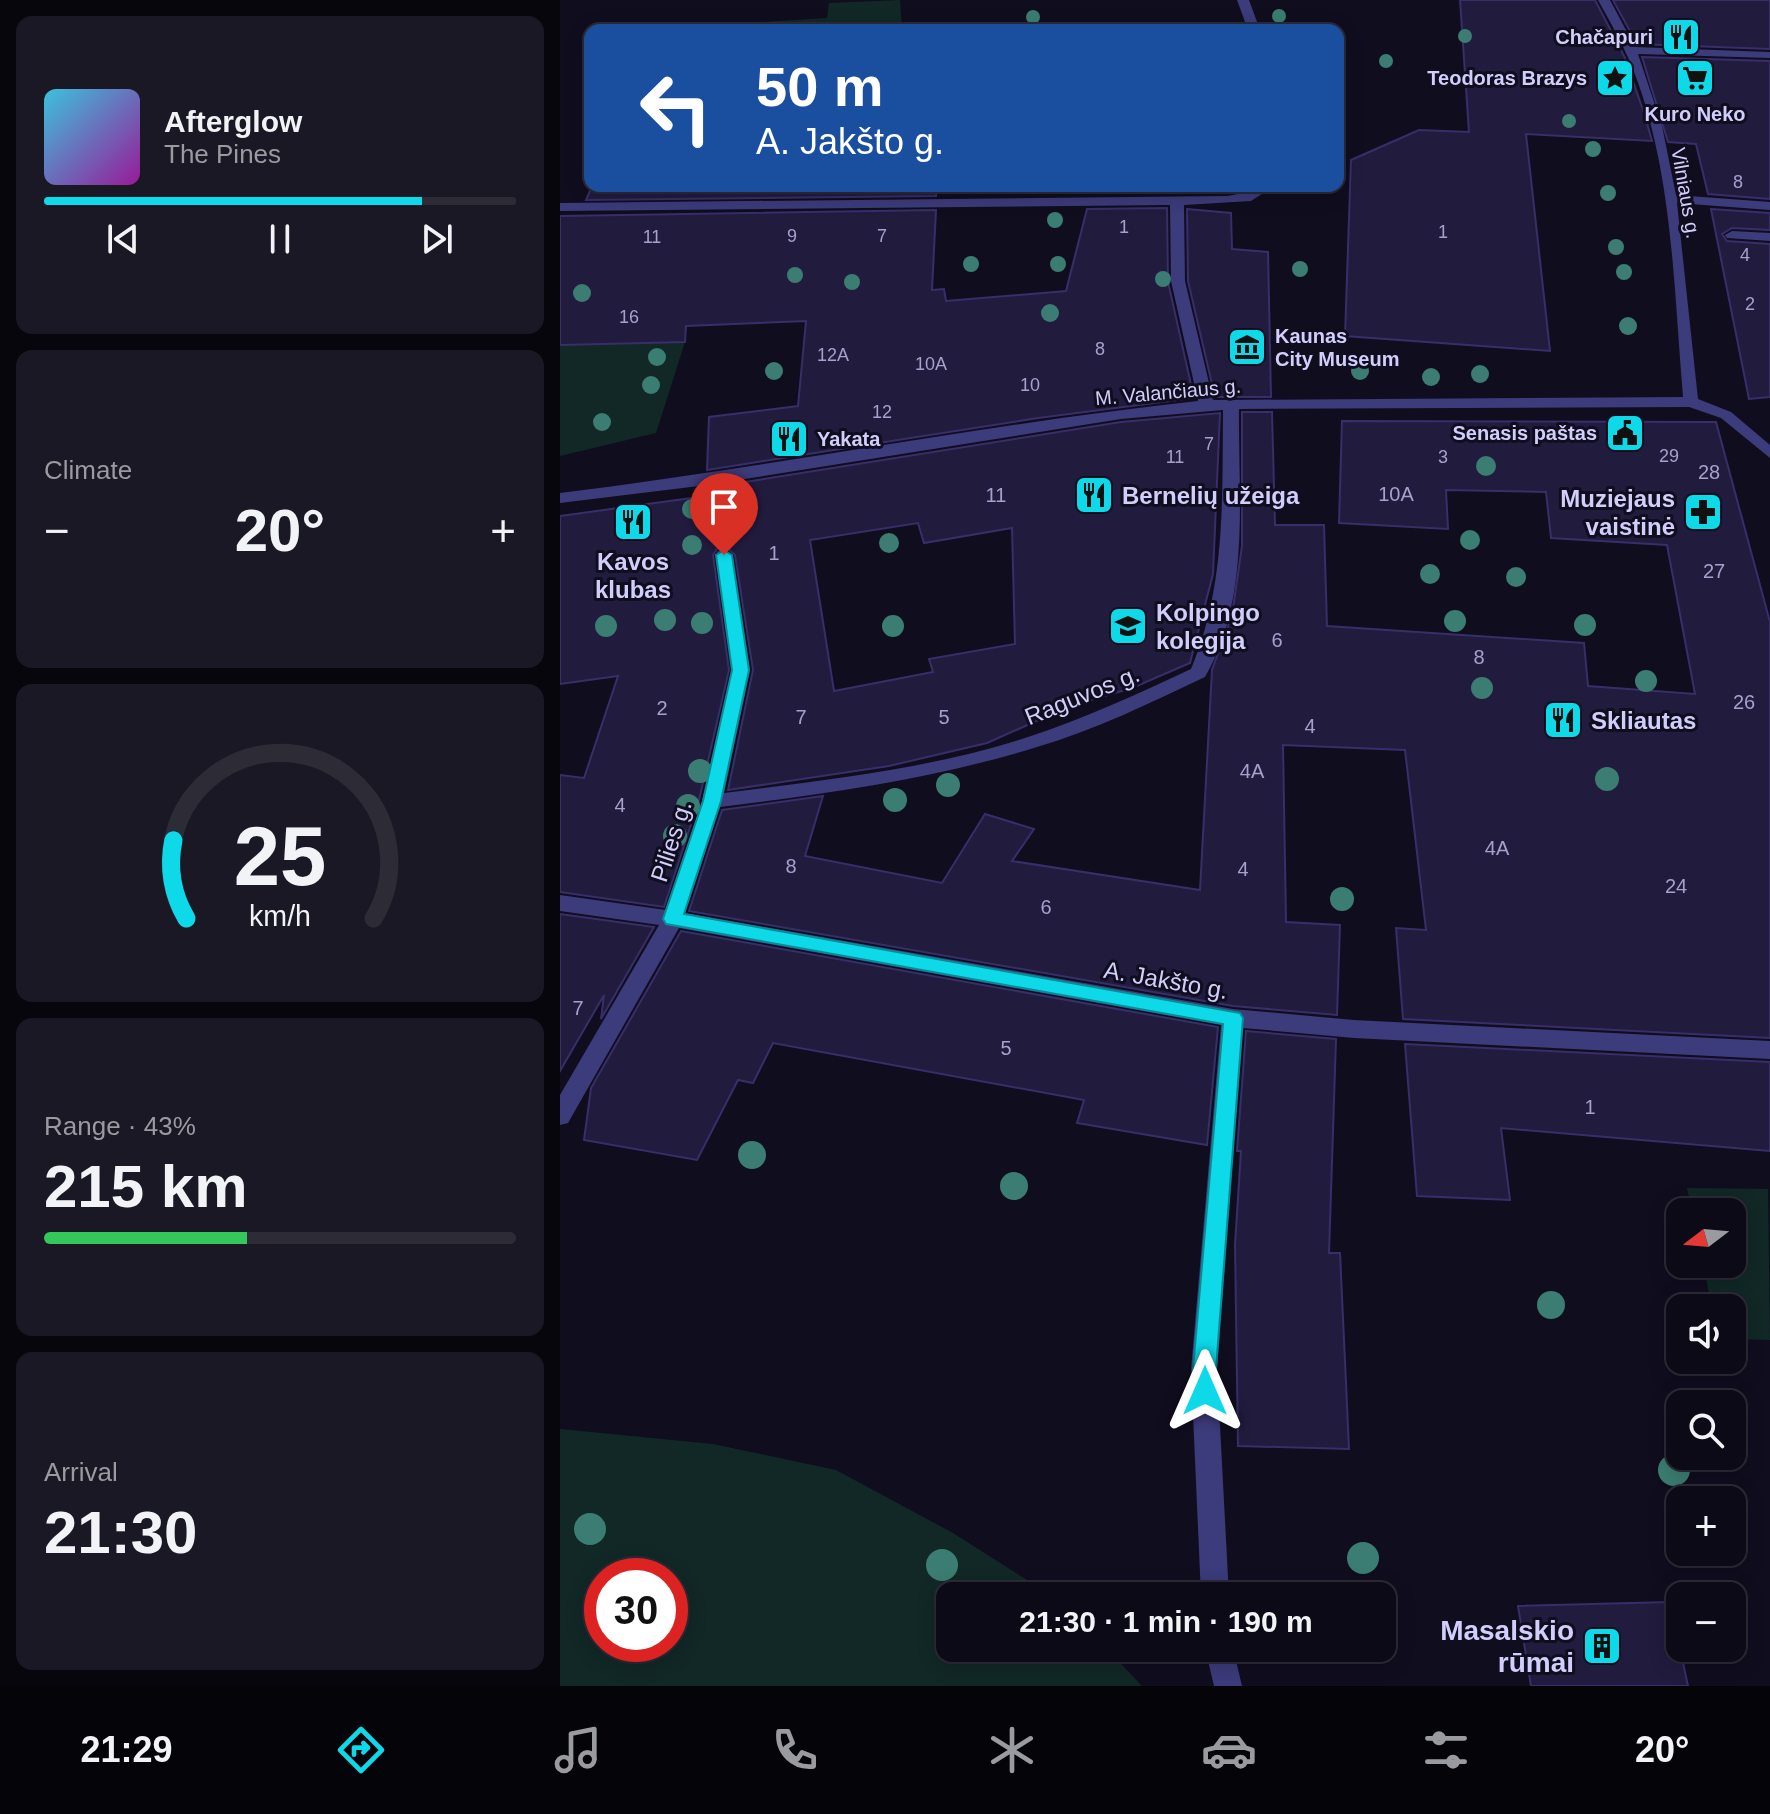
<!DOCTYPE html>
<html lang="en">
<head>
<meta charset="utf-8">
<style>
  body { margin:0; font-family:Helvetica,sans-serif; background:#1a1824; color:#f1f3f6; height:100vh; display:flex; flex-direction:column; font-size:30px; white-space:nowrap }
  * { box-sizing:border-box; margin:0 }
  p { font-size:26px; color:#9a9aa1 }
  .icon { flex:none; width:44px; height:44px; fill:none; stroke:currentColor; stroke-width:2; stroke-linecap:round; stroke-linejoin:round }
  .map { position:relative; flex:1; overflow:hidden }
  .details { display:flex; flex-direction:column; gap:16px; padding:16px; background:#07060d; width:560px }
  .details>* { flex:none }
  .hud { position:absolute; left:24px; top:24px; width:760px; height:168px; border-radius:16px; box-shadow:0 4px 20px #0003,0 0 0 2px #2c2b36; background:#1a4fa0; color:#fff; overflow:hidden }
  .needle { width:52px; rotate:254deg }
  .tools { position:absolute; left:1106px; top:1198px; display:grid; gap:16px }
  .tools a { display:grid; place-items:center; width:80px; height:80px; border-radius:16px; background:#0c0a17; box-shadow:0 4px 20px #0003,0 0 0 2px #2c2b36; font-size:40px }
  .speed { position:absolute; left:24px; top:1558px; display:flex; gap:16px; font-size:40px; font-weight:700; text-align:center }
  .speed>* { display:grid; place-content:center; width:104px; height:104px; border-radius:50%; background:#0c0a17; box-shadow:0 4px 20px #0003,0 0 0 2px #2c2b36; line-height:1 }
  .speed .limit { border:12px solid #d22; background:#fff; color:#111 }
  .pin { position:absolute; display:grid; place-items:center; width:68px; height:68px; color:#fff; margin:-82px -34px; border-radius:50% 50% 50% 0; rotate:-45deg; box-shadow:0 0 8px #0007 }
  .pin .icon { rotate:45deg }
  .me { position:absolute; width:88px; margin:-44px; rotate:0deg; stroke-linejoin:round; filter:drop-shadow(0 0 6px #0008) }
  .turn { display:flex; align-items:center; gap:28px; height:168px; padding:0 40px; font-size:36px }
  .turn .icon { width:104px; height:104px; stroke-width:2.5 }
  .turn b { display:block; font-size:56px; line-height:68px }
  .big { font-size:60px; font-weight:600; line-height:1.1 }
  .details .card { flex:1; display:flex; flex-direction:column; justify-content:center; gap:12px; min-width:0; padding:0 28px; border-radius:16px; background:#1a1824 }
  .details .dial { align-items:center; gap:0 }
  .dial svg { height:208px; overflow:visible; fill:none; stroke:#2c2b36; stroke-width:7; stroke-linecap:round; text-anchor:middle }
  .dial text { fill:#f1f3f6; stroke:none }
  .song { display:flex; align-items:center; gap:24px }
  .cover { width:96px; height:96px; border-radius:12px; background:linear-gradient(135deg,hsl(190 70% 55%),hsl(300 70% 35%)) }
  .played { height:8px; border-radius:4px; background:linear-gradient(90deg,#0dd9e9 80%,#2c2b36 80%) }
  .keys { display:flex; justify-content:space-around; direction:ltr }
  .heat { display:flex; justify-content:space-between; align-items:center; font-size:44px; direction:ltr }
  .charge { height:12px; border-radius:6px; background:linear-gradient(90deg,#34c759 43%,#2c2b36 0) }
  .trip { position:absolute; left:376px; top:1582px; width:460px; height:80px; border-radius:16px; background:#0c0a17; box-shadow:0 4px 20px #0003,0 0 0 2px #2c2b36; font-weight:600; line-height:80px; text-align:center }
  .tab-bar { display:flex; height:128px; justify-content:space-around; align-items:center; background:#050409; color:#9a9aa1 }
  .tab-bar .icon { width:56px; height:56px }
  .tab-bar .current { color:#0dd9e9 }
  .tab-bar b { font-size:36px; color:#f1f3f6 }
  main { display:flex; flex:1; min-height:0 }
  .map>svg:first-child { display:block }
</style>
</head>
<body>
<main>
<section class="details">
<div class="card">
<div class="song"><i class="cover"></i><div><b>Afterglow</b><p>The Pines</p></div></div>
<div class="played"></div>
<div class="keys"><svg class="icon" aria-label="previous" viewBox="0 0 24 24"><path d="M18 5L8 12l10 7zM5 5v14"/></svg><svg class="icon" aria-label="pause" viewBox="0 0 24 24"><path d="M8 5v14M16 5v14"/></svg><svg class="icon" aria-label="next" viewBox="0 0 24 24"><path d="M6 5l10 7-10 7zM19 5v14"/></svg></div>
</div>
<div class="card"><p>Climate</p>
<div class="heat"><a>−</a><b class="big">20°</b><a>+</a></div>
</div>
<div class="card dial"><svg viewBox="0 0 100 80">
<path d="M14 69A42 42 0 1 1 86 69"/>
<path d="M14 69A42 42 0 0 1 9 39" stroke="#0dd9e9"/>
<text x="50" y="56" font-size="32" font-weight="700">25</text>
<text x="50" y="72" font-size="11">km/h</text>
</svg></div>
<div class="card"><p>Range · 43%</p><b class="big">215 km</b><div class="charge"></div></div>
<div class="card"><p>Arrival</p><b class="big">21:30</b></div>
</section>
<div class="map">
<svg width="1210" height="1686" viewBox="0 0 1210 1686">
  <rect width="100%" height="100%" fill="#100d1f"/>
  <g fill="#112827" fill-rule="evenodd">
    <path d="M340 0 342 30H185L186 23 267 18 269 3Z"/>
    <path d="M125 342 96 433 0 456V345Z"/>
    <path d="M1127 1188 1208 1189 1210 1340 1172 1339V1308H1152L1143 1264H1172V1212H1132Z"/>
    <path d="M0 1429 153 1444 276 1470 393 1533 492 1596H390V1648H546L582 1686H0ZM42 1576H110V1644H42Z"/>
  </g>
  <g fill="#211b3e" stroke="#382e69" stroke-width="2" fill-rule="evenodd">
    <path d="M900 0H1035L1065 58 1085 116 1092 141 966 134 990 351 785 336 791 160 859 130 909 132Z"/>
    <path d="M1053 0H1210V49L1077 44Z"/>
    <path d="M1082 57 1210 61V199L1148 194 1136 144 1108 142Z"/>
    <path d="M32 186H377L376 196 26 200Z"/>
    <path d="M607 208 608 282 634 398 478 418 147 470 149 417 238 406 246 321 126 326 125 342 0 345V216L376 210 372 290 384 289 386 301 506 291 527 209Z"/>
    <path d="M627 209 671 213 672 249 708 252 711 397H655L628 281Z"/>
    <path d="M1151 209 1210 213V230L1172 228 1162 234 1167 241 1210 244V397L1189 399Z"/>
    <path d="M682 412H712L715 525H764L767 626 1024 643 1028 686 1135 694 1107 545 991 538 986 492 886 490 888 529 779 523 782 421 1156 422 1210 622V1038L843 1019 836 928 866 930 845 750 723 745 726 922 780 925 777 1015 673 1006 129 911 162 810 263 796 245 856 382 883 425 814 474 829 452 861 640 890 652 670 672 615 682 546Z"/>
    <path d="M660 413 653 574 630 663 572 688 510 706 427 743 329 766 168 790 193 670 175 555 166 547 158 548 153 555 169 670 139 800 104 907 0 892V775L24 778 58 676 0 684V516L146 496 147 488 561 422ZM358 523 364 543 452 528 455 644 369 659 373 672 274 691 250 540Z"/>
    <path d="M0 914 94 927 41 1019 44 995 0 1071Z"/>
    <path d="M121 931 658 1027 647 1145 517 1123 524 1100 213 1043 193 1083 178 1080 137 1160 24 1140 31 1088Z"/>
    <path d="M686 1031 776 1039 769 1253H780L789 1449 678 1446 675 1245 681 1151H677Z"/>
    <path d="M845 1044 1210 1062V1151L941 1128 950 1200 857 1196Z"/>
    <path d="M1110 1602 1128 1686H971L958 1606Z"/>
  </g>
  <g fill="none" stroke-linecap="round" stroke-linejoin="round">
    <path fill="#3c3b7b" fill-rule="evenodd" d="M1172 231 1210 233V241L1167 238 1165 235Z"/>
    <g fill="#3c3b7b" fill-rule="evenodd">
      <path d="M677 0H689L700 30H688Z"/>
      <path d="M1038 0H1050L1075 47 1210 52V58L1078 54 1102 126 1116 195 1210 202V210L1117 203 1138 399 1171 412 1210 445V458L1161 418 1129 407 679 409C678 496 691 599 645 677 590 703 535 730 477 747 373 779 267 794 160 807L125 913 673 1009 794 1020 1210 1041V1059L794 1038 683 1028 657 1369 669 1596H641L631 1369 661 1025 119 928 8 1123 0 1125V1095L99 925 0 911V895L106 910 142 801 172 670 156 555 158 551 164 550 172 555 190 670 164 793C266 780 370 769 468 737 525 718 578 694 631 669 666 586 662 499 663 410L561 419 147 485 0 503V493C213 467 424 424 638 401L611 281 610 205 0 211V203L667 196C684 194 697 186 714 186L691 201 624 205 625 281 653 400 1123 397C1114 292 1113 177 1076 77 1066 50 1052 25 1038 0Z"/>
      <path d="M645 1648H673L682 1686H654Z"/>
    </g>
  </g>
  <g fill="#3b7d72">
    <circle cx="719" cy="16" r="7"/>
    <circle cx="473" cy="17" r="7"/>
    <circle cx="905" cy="36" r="7"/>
    <circle cx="826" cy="61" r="7"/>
    <circle cx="1009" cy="121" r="7"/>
    <circle cx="1033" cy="149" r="8"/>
    <circle cx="1048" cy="193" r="8"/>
    <circle cx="495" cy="220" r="8"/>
    <circle cx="1056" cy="247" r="8"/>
    <circle cx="411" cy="264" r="8"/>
    <circle cx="498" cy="264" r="8"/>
    <circle cx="740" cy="269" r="8"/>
    <circle cx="1064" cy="272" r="8"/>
    <circle cx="235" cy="275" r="8"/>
    <circle cx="603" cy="279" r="8"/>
    <circle cx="292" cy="282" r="8"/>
    <circle cx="22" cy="293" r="9"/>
    <circle cx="490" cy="313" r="9"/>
    <circle cx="1068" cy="326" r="9"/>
    <circle cx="97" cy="357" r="9"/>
    <circle cx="214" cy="371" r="9"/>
    <circle cx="800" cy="371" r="9"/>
    <circle cx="920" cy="374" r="9"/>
    <circle cx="871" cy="377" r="9"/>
    <circle cx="91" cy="385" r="9"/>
    <circle cx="42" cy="422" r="9"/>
    <circle cx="926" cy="466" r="10"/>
    <circle cx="132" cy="509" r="10"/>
    <circle cx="910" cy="540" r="10"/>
    <circle cx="329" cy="543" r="10"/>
    <circle cx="132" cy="545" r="10"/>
    <circle cx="870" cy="574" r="10"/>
    <circle cx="956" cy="577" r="10"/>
    <circle cx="105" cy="620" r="11"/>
    <circle cx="895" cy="621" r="11"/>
    <circle cx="142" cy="623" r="11"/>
    <circle cx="1025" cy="625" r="11"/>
    <circle cx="46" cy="626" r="11"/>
    <circle cx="333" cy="626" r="11"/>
    <circle cx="1086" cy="681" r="11"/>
    <circle cx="922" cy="688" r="11"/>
    <circle cx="140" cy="771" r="12"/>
    <circle cx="1047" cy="779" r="12"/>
    <circle cx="388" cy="785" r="12"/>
    <circle cx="335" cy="800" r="12"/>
    <circle cx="128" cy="806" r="12"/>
    <circle cx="115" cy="836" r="12"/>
    <circle cx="782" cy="899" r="12"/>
    <circle cx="192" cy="1155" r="14"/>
    <circle cx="454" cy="1186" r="14"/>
    <circle cx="991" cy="1305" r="14"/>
    <circle cx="1114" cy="1470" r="16"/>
    <circle cx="30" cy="1529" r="16"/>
    <circle cx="803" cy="1558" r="16"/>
    <circle cx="382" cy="1565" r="16"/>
  </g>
  <path fill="#0dd9e9" stroke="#088d97" stroke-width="2" d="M164 550 172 555 189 670 161 801 124 914 680 1013 683 1018 656 1369 657 1391 654 1399 645 1402 637 1399 633 1369 663 1024 106 924 103 919 143 801 172 670 156 555Z"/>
  <defs>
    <g id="restaurant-square" transform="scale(2)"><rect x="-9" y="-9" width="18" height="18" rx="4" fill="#0dd9e9" stroke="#100d1f"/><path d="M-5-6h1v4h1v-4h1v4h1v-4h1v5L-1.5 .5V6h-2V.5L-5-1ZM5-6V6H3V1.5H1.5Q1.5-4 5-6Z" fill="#111"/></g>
    <g id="sight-square" transform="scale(2)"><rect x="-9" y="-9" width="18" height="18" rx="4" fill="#0dd9e9" stroke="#100d1f"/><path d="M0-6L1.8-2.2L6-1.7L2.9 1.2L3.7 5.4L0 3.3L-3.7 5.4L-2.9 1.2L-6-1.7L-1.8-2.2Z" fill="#111"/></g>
    <g id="supermarket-square" transform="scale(2)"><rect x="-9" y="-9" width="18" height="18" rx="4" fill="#0dd9e9" stroke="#100d1f"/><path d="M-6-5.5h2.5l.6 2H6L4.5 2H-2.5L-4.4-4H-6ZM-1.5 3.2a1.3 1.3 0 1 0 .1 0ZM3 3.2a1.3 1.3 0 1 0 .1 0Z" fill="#111"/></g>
    <g id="museum-square" transform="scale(2)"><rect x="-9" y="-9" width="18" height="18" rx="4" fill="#0dd9e9" stroke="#100d1f"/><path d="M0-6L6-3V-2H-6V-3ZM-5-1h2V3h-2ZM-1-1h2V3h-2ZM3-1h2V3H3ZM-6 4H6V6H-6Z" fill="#111"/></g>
    <g id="civic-square" transform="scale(2)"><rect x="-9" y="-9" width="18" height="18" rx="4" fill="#0dd9e9" stroke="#100d1f"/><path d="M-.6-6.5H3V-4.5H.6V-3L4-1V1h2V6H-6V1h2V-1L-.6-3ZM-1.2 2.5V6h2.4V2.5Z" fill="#111"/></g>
    <g id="pharmacy-square" transform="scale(2)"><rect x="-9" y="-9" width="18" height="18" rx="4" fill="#0dd9e9" stroke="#100d1f"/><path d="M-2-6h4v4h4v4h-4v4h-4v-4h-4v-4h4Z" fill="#111"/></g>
    <g id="university-square" transform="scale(2)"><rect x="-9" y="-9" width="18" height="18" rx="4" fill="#0dd9e9" stroke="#100d1f"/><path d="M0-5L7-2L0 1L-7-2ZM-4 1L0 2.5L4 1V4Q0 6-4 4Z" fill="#111"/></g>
    <g id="building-square" transform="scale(2)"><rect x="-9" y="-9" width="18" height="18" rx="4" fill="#0dd9e9" stroke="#100d1f"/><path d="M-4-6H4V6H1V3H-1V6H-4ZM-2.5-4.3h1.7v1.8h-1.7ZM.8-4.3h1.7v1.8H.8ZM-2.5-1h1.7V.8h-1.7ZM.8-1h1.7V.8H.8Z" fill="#111"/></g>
  </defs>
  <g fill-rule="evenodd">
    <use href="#restaurant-square" x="1121" y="37"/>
    <use href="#sight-square" x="1055" y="78"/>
    <use href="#supermarket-square" x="1135" y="78"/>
    <use href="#museum-square" x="687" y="347"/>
    <use href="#civic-square" x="1065" y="433"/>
    <use href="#restaurant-square" x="229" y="439"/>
    <use href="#restaurant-square" x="534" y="495"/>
    <use href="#pharmacy-square" x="1143" y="512"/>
    <use href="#restaurant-square" x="73" y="522"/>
    <use href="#university-square" x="568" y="626"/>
    <use href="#restaurant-square" x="1003" y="720"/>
    <use href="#building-square" x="1042" y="1646"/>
  </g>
  <g text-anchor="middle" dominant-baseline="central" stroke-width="6" stroke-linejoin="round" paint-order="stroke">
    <g font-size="18" fill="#a6a1cc">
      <text x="1178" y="182">8</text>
      <text x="564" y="227">1</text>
      <text x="883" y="232">1</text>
      <text x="232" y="236">9</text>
      <text x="322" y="236">7</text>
      <text x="92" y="237">11</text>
      <text x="1185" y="255">4</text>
      <text x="1190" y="304">2</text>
      <text x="69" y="317">16</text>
      <text x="540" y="349">8</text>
      <text x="273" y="355">12A</text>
      <text x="371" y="364">10A</text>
      <text x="470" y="385">10</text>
      <text x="322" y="412">12</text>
      <text x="649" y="444">7</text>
      <text x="1109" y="456">29</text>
      <text x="615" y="457">11</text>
      <text x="883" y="457">3</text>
    </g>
    <g font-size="20" font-weight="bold" fill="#d2cefc" stroke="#100d1f" text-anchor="end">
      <text x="1093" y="37">Chačapuri</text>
      <text x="1027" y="78">Teodoras Brazys</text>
      <text x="1135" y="114" text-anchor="middle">Kuro Neko</text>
      <text x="715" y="336" text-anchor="start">Kaunas<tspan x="715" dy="23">City Museum</tspan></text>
      <text x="1037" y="433">Senasis paštas</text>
      <text x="257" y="439" text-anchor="start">Yakata</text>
    </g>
    <g font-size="20" fill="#d2cefc" stroke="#100d1f">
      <text transform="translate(1126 193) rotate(80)">Vilniaus g.</text>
      <text transform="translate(608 392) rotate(-5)">M. Valančiaus g.</text>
    </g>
    <g font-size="20" fill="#a6a1cc">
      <text x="1149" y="472">28</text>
      <text x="836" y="494">10A</text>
      <text x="436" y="495">11</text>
      <text x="214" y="553">1</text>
      <text x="1154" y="571">27</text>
      <text x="717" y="640">6</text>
      <text x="919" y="657">8</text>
      <text x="1184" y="702">26</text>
      <text x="102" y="708">2</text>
      <text x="241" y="717">7</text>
      <text x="384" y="717">5</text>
      <text x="750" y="726">4</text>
      <text x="692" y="771">4A</text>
      <text x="60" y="805">4</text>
      <text x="937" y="848">4A</text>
      <text x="231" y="866">8</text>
      <text x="683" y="869">4</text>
      <text x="1116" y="886">24</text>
      <text x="486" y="907">6</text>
      <text x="18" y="1008">7</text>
      <text x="446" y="1048">5</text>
      <text x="1030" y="1107">1</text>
    </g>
    <g font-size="24" font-weight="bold" fill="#d2cefc" stroke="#100d1f" text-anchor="start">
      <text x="562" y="495">Bernelių užeiga</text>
      <text x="1115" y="498" text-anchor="end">Muziejaus<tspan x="1115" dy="28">vaistinė</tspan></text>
      <text x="73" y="561" text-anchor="middle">Kavos<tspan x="73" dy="28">klubas</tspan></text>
      <text x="596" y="612">Kolpingo<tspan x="596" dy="28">kolegija</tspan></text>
      <text x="1031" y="720">Skliautas</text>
    </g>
    <g font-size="24" fill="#d2cefc" stroke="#100d1f">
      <text transform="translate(522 695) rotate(-22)">Raguvos g.</text>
      <text transform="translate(111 841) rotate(-72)">Pilies g.</text>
      <text transform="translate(606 980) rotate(10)">A. Jakšto g.</text>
    </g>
    <g font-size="28" font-weight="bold" fill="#d2cefc" stroke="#100d1f" text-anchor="end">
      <text x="1014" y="1630">Masalskio<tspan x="1014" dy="32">rūmai</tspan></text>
    </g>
  </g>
</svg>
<div class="tools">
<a><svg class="needle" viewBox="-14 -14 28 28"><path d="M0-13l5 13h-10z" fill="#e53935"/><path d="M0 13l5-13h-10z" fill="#9a9aa1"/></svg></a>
<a><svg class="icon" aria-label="sound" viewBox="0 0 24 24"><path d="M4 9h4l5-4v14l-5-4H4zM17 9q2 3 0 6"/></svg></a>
<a><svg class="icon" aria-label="search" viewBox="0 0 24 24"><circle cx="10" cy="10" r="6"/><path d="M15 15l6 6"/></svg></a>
<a>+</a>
<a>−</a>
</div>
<div class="speed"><div class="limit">30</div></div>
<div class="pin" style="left:164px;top:555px;background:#d93025"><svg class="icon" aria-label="arrive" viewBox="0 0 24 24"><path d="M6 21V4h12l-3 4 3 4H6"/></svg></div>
<svg class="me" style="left:645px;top:1391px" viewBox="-20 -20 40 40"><path d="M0-17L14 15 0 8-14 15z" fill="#0dd9e9" stroke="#fff" stroke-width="4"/></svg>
<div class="trip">21:30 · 1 min · 190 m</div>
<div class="hud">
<div class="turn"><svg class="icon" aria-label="left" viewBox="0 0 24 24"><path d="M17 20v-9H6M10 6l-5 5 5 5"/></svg><div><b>50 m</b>A. Jakšto g.</div></div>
</div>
</div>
</main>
<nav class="tab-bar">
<b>21:29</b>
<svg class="icon current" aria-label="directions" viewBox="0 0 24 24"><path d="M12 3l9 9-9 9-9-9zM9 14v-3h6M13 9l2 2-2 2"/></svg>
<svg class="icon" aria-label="music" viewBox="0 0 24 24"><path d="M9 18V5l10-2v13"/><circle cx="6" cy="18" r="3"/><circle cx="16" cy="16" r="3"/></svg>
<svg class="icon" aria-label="phone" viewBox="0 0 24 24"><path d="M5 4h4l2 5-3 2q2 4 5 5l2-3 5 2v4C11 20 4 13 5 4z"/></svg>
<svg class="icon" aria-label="climate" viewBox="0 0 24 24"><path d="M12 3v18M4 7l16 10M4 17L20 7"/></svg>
<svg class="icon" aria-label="car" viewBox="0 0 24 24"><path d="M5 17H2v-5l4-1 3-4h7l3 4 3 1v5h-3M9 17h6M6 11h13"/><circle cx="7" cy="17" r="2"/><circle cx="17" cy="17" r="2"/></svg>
<svg class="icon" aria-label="filters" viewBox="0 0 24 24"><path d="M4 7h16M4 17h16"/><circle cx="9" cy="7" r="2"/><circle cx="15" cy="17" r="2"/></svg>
<b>20°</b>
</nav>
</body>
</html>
